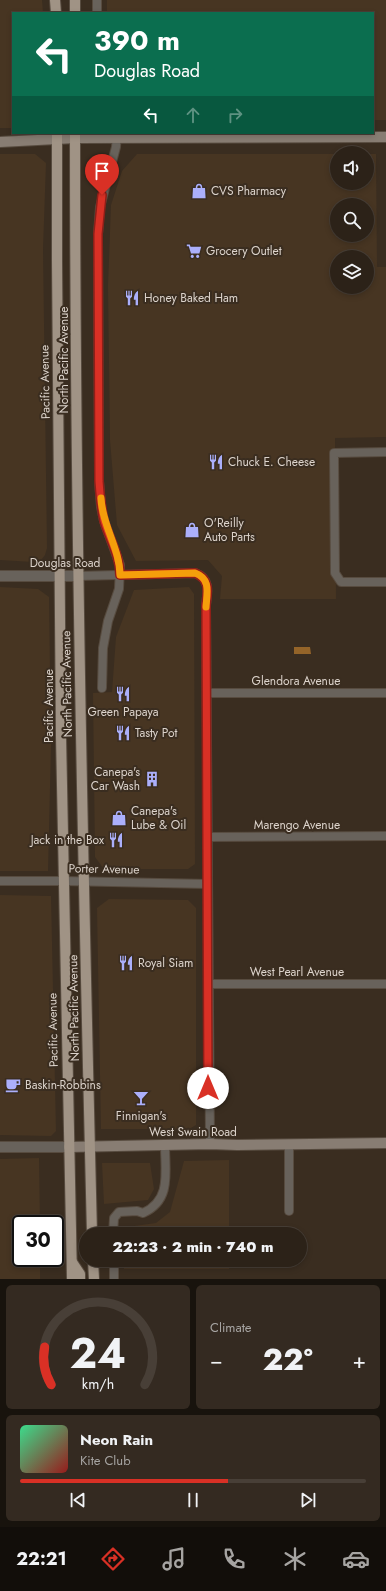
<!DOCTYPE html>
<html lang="en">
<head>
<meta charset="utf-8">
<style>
  body { margin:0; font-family:Jost,sans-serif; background:#342a21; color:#f1f3f6; height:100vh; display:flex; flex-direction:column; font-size:15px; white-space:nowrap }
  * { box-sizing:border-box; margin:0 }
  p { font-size:13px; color:#a6a4a2 }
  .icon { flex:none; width:22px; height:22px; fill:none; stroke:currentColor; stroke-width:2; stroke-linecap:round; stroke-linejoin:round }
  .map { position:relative; height:1279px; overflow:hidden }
  .side { display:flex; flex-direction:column; gap:6px; padding:6px; background:#18130d; flex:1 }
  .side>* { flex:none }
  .banner { position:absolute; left:12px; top:12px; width:362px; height:122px; border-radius:0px; box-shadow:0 2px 6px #0003,0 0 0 1px #483f37; background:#0b6e4f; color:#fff; overflow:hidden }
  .controls { position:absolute; left:330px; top:146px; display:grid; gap:8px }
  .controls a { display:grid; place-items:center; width:44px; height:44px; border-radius:50%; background:#2c2218; box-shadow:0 2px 6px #0003,0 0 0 1px #483f37; font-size:20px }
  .speed { position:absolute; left:12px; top:1215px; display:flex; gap:8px; font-size:20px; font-weight:700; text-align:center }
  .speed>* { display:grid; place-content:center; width:52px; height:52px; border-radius:50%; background:#2c2218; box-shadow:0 2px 6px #0003,0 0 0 1px #483f37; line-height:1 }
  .speed .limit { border:2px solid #111; border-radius:6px; background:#fff; color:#111 }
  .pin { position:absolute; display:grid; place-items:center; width:34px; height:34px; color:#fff; margin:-41px -17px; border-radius:50% 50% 50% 0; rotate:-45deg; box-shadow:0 0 4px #0007 }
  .pin .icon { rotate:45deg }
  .me { position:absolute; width:44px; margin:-22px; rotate:0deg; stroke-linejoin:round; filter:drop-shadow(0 0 3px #0008) }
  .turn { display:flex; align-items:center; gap:14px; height:84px; padding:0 16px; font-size:18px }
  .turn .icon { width:52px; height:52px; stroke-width:2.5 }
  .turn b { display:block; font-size:28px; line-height:34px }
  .lanes { display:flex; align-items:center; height:38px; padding:0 16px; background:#0003; justify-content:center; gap:20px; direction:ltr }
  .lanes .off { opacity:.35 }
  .big { font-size:30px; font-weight:800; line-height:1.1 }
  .side .tile { flex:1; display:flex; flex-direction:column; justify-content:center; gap:6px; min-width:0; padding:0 14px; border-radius:6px; background:#342a21 }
  .side .dial { align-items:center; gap:0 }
  .dial svg { height:104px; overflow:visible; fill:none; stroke:#483f37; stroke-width:7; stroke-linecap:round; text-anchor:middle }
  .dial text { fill:#f1f3f6; stroke:none }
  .song { display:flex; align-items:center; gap:12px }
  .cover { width:48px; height:48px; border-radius:6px; background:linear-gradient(135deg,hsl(150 70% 55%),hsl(0 70% 35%)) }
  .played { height:4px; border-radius:2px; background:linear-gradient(90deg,#d93025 60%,#483f37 60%) }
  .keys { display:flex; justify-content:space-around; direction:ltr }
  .heat { display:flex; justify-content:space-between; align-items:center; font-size:22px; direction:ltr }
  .side .tiles { flex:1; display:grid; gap:6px; grid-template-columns:1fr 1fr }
  .tile:last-child { grid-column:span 2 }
  .trip { position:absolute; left:79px; top:1227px; width:228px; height:40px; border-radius:20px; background:#2c2218; box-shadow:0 2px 6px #0003,0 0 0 1px #483f37; font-weight:800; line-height:40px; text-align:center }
  .dock { display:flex; height:64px; justify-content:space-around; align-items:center; background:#120e0a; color:#a6a4a2 }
  .dock .icon { width:28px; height:28px }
  .dock .selected { color:#d93025 }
  .dock b { font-size:18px; color:#f1f3f6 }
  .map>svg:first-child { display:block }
</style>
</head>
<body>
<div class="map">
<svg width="386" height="1279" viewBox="0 0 386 1279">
  <rect width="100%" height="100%" fill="#3a2d20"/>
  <g fill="#473522" fill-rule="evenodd">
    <path d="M0 0H42L43 13H13V128H0Z"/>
    <path d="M107 0H386V120H373V13H107Z"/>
    <path d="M0 154H35L46 163 43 249 47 548 45 555 41 560 33 562 0 560Z"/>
    <path d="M137 154H337V183H367V154H376L377 267H386V437L335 438 336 599H220L222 576 208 560 136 561 117 525 110 440 108 286 111 205 122 171ZM337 205H367V235H337ZM337 257H367V287H337Z"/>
    <path d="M0 587 38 589 49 597 51 746 48 871H0Z"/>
    <path d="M189 587 194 594 195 864 188 869H104L95 857 93 693 112 692 116 637 134 590Z"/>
    <path d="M0 895 51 896 56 1131 51 1136 0 1135Z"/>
    <path d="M109 899 188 900 196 908V1125L189 1129H101L97 908Z"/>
    <path d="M39 1158 40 1224H21V1258H40V1279H0V1159Z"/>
    <path d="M229 1160V1234H122L127 1227 156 1223 170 1212 184 1161Z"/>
    <path d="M102 1163H150L154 1189 148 1200 104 1204Z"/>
    <path d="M123 1260H229V1269H124Z"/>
  </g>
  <path fill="#946429" d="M294 647H310L311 654H294Z"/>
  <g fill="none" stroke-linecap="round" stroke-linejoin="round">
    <g stroke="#574b3f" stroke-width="10">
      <g id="minor">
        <path d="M97 0V13"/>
        <path d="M386 452 334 453 335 573 341 582H386"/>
        <path d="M78 576 195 573C210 578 208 591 206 605L210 1144"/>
        <path d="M102 688 103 648 108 621 119 589 120 565 104 521 101 507 99 481 98 234 100 207 116 147 117 133"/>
        <path d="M207 693H386"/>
        <path d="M208 837 386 836"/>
        <path d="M0 881H64L208 884"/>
        <path d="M208 984H386"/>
        <path d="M289 1144V1211"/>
        <path d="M113 1234 114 1218 119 1212 137 1211 143 1213C172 1200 165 1172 165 1145"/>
        <path d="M114 1260V1279"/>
      </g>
    </g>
    <g stroke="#574b3f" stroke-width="12">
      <g id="tertiary">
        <path d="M0 576H78"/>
        <path d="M0 1147H69"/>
      </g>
    </g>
    <g stroke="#574b3f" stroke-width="12">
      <g id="secondary">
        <path d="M0 142 75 138 386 137"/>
        <path d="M69 1147 210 1144 237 1145 386 1143"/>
      </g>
    </g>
    <g stroke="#574b3f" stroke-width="12">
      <g id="primary">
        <path d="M55 0 56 13"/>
        <path d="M75 0V13"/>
        <path d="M57 133V261L61 736 72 1279"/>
        <path d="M75 133C75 500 83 867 92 1234"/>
        <path d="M93 1260 94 1279"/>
        <path d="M72 1262 80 1274V1279"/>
      </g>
    </g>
    <use href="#minor" stroke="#68625b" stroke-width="8"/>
    <use href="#tertiary" stroke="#68625b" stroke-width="10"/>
    <use href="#secondary" stroke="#887d73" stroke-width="10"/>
    <use href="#primary" stroke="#a09385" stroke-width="10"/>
  </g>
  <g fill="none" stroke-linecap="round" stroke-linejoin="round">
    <g stroke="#8d1f18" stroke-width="10">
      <path id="route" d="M102 195 98 234 99 481C100 494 101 508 104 521 110 540 120 556 120 575L195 573C210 579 208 591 206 605L208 1088"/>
    </g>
    <use href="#route" stroke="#d93025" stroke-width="7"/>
    <path stroke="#f59e0b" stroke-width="7" d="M101 498C102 525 120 549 120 575L195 573C211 579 207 592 206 607"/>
  </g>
  <defs>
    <g id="shop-bare" transform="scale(1.2)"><path d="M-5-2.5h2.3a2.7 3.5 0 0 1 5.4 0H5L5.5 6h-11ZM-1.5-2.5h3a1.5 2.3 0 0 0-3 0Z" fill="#abaffb" stroke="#3a2d20" stroke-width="2.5" paint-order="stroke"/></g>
    <g id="supermarket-bare" transform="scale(1.2)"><path d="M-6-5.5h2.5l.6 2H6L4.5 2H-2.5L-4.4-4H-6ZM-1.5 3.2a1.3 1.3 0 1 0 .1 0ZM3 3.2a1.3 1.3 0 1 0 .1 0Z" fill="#abaffb" stroke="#3a2d20" stroke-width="2.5" paint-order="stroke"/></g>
    <g id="restaurant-bare" transform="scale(1.2)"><path d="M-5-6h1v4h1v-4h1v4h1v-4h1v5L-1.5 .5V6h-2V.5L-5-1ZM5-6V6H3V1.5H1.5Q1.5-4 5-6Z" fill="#abaffb" stroke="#3a2d20" stroke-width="2.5" paint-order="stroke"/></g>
    <g id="building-bare" transform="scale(1.2)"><path d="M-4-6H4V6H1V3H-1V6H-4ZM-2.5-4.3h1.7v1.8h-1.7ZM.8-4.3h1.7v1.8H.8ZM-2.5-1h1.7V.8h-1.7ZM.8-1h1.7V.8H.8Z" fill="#abaffb" stroke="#3a2d20" stroke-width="2.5" paint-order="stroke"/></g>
    <g id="cafe-bare" transform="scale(1.2)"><path d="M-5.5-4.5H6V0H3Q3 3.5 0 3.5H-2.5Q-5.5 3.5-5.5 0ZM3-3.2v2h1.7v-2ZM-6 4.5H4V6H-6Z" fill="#abaffb" stroke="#3a2d20" stroke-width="2.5" paint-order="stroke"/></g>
    <g id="bar-bare" transform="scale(1.2)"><path d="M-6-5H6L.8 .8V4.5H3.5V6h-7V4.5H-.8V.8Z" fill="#abaffb" stroke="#3a2d20" stroke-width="2.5" paint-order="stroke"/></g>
  </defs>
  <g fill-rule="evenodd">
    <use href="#shop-bare" x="199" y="191"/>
    <use href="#supermarket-bare" x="194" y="251"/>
    <use href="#restaurant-bare" x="132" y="298"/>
    <use href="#restaurant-bare" x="216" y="462"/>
    <use href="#shop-bare" x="192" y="530"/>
    <use href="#restaurant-bare" x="123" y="694"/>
    <use href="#restaurant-bare" x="123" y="733"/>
    <use href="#building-bare" x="152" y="779"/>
    <use href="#shop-bare" x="119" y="818"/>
    <use href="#restaurant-bare" x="116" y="840"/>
    <use href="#restaurant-bare" x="126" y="963"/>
    <use href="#cafe-bare" x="13" y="1085"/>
    <use href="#bar-bare" x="141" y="1098"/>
  </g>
  <g text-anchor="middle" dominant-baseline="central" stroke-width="4" stroke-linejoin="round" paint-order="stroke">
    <g font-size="12" fill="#dcd3cb" stroke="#3a2d20" text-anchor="start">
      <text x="211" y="191">CVS Pharmacy</text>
      <text x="206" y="251">Grocery Outlet</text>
      <text x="144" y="298">Honey Baked Ham</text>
      <text x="228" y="462">Chuck E. Cheese</text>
      <text x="204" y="523">O'Reilly<tspan x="204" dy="14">Auto Parts</tspan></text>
      <text x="123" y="712" text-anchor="middle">Green Papaya</text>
      <text x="135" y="733">Tasty Pot</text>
      <text x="140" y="772" text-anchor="end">Canepa's<tspan x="140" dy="14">Car Wash</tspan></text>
      <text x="131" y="811">Canepa's<tspan x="131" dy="14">Lube &amp; Oil</tspan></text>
      <text x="104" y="840" text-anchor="end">Jack in the Box</text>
      <text x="138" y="963">Royal Siam</text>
      <text x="25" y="1085">Baskin-Robbins</text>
      <text x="141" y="1116" text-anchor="middle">Finnigan's</text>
    </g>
    <g font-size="12" fill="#dcd3cb" stroke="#3a2d20">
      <text transform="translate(64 360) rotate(-90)">North Pacific Avenue</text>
      <text transform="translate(45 382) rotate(-91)">Pacific Avenue</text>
      <text x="65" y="563">Douglas Road</text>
      <text x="296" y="681">Glendora Avenue</text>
      <text transform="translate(67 684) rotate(-91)">North Pacific Avenue</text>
      <text transform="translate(49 706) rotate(-90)">Pacific Avenue</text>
      <text x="297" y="825">Marengo Avenue</text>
      <text transform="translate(104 869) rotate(1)">Porter Avenue</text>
      <text x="297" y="972">West Pearl Avenue</text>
      <text transform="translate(74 1008) rotate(-91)">North Pacific Avenue</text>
      <text transform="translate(53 1030) rotate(-91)">Pacific Avenue</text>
      <text x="193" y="1132">West Swain Road</text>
    </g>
  </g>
</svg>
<div class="controls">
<a><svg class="icon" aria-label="sound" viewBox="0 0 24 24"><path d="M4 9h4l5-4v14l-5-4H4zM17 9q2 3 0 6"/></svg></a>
<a><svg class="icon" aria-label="search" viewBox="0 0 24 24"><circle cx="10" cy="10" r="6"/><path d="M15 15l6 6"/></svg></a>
<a><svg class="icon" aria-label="layers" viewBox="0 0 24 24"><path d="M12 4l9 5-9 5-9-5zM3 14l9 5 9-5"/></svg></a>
</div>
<div class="speed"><div class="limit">30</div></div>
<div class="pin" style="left:102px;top:195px;background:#d93025"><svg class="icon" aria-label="arrive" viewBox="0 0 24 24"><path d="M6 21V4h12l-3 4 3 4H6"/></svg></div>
<svg class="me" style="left:208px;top:1088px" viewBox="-20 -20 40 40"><circle r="19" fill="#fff"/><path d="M0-13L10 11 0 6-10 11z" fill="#d93025"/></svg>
<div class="trip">22:23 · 2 min · 740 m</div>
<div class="banner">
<div class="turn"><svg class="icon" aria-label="left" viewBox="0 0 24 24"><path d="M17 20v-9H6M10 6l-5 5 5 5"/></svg><div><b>390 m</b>Douglas Road</div></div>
<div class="lanes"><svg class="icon" aria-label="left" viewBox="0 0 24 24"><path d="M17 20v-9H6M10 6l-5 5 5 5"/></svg><svg class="icon off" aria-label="ahead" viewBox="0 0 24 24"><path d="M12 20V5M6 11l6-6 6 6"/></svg><svg class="icon off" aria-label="right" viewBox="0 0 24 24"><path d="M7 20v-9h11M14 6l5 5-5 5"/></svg></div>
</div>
</div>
<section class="side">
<div class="tiles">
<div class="tile dial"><svg viewBox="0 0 100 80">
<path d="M14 69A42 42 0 1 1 86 69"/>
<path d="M14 69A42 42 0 0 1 9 40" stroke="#d93025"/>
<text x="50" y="56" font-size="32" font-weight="700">24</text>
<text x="50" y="72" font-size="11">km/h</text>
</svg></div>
<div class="tile"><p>Climate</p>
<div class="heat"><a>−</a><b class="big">22°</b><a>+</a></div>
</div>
<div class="tile">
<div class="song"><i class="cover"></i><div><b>Neon Rain</b><p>Kite Club</p></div></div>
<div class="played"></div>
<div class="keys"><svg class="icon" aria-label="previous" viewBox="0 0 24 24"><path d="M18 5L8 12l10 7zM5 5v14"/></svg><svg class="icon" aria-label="pause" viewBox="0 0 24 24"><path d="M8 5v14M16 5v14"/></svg><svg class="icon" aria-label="next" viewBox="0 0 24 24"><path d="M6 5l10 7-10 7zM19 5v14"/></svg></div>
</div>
</div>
</section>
<nav class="dock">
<b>22:21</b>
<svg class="icon selected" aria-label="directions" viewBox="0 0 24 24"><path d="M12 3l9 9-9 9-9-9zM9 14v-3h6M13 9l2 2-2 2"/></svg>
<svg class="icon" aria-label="music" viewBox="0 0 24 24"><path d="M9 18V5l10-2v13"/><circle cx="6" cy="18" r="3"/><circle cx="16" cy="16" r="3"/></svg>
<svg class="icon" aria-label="phone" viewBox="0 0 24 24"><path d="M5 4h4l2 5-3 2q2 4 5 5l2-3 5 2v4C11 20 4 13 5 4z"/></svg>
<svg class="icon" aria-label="climate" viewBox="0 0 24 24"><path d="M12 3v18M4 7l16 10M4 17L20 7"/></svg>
<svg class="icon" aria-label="car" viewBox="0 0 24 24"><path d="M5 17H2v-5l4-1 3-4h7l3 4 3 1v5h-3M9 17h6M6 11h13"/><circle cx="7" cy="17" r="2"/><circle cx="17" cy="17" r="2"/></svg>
</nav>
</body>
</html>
